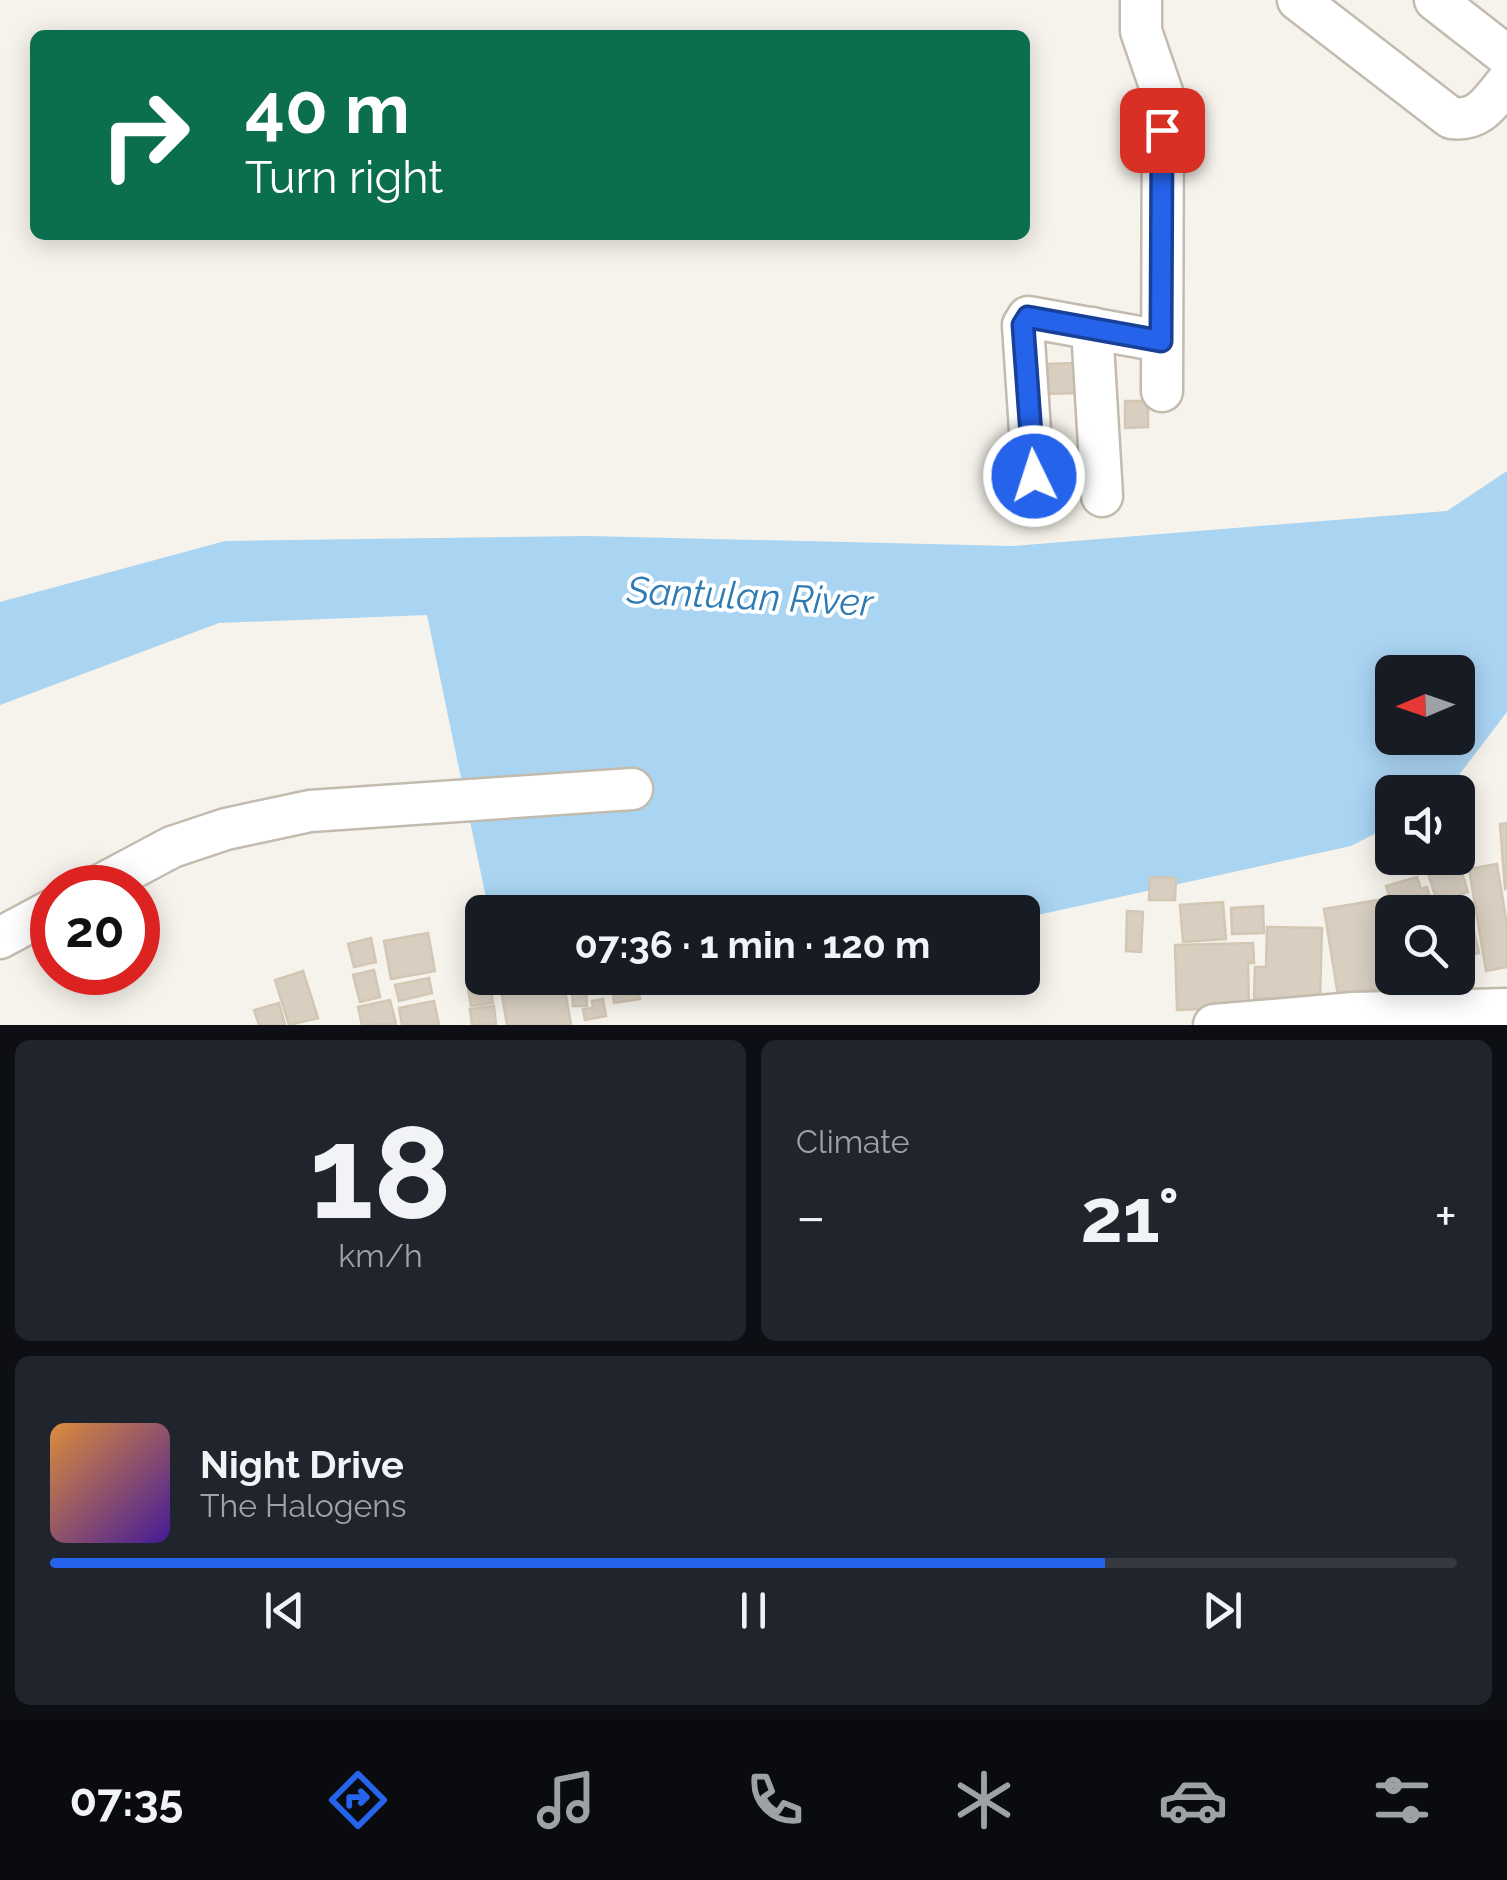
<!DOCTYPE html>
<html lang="en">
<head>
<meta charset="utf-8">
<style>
  body { margin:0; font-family:Raleway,sans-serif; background:#20242c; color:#f1f3f6; height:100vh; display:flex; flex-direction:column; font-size:38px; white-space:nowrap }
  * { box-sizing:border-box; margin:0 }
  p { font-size:32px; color:#9ea1a6 }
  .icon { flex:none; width:55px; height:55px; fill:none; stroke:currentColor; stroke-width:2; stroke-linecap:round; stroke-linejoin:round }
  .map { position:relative; height:1025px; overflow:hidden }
  .drawer { display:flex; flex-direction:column; gap:15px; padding:15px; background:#0d0f14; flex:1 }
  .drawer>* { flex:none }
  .guide { position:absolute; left:30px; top:30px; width:1000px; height:210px; border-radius:15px; box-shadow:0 5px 25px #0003; background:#0b6e4f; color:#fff; overflow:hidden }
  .needle { width:65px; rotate:268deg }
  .buttons { position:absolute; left:1375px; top:655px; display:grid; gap:20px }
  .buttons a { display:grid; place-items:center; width:100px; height:100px; border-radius:15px; background:#171b24; box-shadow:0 5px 25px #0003; font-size:50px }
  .speed { position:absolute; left:30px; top:865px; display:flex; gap:20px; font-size:50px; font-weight:700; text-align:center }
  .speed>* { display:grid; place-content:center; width:130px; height:130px; border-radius:50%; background:#171b24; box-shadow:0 5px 25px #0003; line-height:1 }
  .speed .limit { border:15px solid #d22; background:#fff; color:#111 }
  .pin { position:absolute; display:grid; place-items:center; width:85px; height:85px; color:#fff; margin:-42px; border-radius:20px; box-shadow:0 5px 15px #0006 }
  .me { position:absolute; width:110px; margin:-55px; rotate:356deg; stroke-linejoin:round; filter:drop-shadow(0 0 8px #0008) }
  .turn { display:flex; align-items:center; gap:35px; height:210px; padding:0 50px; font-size:45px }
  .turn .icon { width:130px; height:130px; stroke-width:2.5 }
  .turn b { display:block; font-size:70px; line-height:85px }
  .big { font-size:75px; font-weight:700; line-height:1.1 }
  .drawer .widget { flex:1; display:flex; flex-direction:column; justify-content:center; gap:15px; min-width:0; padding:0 35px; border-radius:15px; background:#20242c }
  .drawer .dial { align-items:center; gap:0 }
  .dial b { font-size:130px; line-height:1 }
  .song { display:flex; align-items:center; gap:30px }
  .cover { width:120px; height:120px; border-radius:15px; background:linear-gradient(135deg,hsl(30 70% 55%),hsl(260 70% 35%)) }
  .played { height:10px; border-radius:5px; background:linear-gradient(90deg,#2563eb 75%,#363941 75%) }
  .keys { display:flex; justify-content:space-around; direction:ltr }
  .heat { display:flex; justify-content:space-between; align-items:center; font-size:55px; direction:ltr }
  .drawer .tiles { flex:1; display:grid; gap:15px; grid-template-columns:1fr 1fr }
  .widget:last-child { grid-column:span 2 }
  .trip { position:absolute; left:465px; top:895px; width:575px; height:100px; border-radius:15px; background:#171b24; box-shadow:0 5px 25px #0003; font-weight:700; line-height:100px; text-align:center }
  .menu { display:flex; height:160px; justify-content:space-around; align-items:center; background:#090b0e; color:#9ea1a6 }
  .menu .icon { width:70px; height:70px }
  .menu .current { color:#2563eb }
  .menu b { font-size:45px; color:#f1f3f6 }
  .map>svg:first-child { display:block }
</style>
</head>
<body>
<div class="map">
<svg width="1507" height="1025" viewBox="0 0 1507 1025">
  <rect width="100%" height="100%" fill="#f6f3ec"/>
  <path fill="#a9d4f2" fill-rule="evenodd" d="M1507 471V712L1446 792H1392V825L1351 846 1024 918 1022 912H489L427 615 219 623 0 705V602L225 541 589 536 1012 546 1447 511ZM1392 672H1458V738H1392Z"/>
  <g fill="#d8cfc1" stroke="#d3c7b4" stroke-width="2.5">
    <path d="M1077 363 1078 393 1048 394 1047 364Z"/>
    <path d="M1125 401H1148V427L1125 428Z"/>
    <path d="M1507 823V888L1505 889 1500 824Z"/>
    <path d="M1459 863 1468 892 1437 902 1428 873Z"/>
    <path d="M1497 864 1507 925V967L1486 971 1469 869Z"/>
    <path d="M1150 877 1176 878 1175 900H1149Z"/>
    <path d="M1417 877 1421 889 1427 887 1431 901 1394 912 1386 886Z"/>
    <path d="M1384 899 1392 949V978H1397L1399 985 1338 995 1324 909Z"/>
    <path d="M1223 902 1226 939 1183 942 1180 905Z"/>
    <path d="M1263 906 1264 933 1232 934 1231 908Z"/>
    <path d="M1127 911 1143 912 1141 952 1126 951Z"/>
    <path d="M1472 923 1479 953 1458 957V926Z"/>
    <path d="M1267 927 1322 928 1320 1000 1254 998 1255 967H1266Z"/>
    <path d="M428 933 435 971 391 979 384 941Z"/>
    <path d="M371 938 376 962 354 967 348 944Z"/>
    <path d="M1253 943 1254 963H1248L1249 1007 1177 1010 1175 945Z"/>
    <path d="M374 970 380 997 360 1002 353 975Z"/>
    <path d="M303 971 318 1018 289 1025 275 980Z"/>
    <path d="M429 978 432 993 399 1001 395 985Z"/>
    <path d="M489 978 493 1003 471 1006 467 982Z"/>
    <path d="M499 978H563L571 1025H507Z"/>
    <path d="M611 978H636L640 999 614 1003Z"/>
    <path d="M586 984 587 1006H573L572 985Z"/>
    <path d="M603 999 606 1016 585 1020 583 1009 593 1008 592 1001Z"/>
    <path d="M390 1000 396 1024 362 1025 358 1007Z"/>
    <path d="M434 1001 439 1025H402L399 1008Z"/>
    <path d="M279 1003 285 1025H259L254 1010Z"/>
    <path d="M494 1006 496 1024 472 1025 470 1009Z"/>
  </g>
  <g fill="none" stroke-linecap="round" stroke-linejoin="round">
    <g stroke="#c2bbae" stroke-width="45">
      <g id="minor">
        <path d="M1141 0V31L1163 95 1162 391"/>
        <path d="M1298 0 1451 118C1480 122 1490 102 1507 82"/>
        <path d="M1435 0 1507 56"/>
        <path d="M1092 328 1102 496"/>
        <path d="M1033 476 1023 325 1028 317 1161 341"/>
        <path d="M95 888 172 847 226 829 310 811 632 789"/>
        <path d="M0 938 52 910"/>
        <path d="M1214 1025 1354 1013 1507 1009"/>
      </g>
    </g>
    <use href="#minor" stroke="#fff" stroke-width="40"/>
  </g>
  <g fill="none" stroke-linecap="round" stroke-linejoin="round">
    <g stroke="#184099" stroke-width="25">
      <path id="route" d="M1034 476 1023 325 1028 317 1161 341 1162 130"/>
    </g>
    <use href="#route" stroke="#2563eb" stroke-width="18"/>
  </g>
  <g text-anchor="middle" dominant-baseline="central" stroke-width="8" stroke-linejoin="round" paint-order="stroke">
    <g font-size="38" font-style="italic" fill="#2e7ab2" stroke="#fff">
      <text transform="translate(750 596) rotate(3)">Santulan River</text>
    </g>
  </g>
</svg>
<div class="buttons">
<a><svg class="needle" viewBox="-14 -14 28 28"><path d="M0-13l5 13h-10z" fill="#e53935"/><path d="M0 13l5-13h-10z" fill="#9ea1a6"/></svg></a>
<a><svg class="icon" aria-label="sound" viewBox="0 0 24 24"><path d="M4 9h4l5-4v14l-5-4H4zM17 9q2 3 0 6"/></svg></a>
<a><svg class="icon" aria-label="search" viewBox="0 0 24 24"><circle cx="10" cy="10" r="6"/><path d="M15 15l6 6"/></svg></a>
</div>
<div class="speed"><div class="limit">20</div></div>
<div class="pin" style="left:1162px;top:130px;background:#d93025"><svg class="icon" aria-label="arrive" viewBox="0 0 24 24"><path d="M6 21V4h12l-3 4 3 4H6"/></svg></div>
<svg class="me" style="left:1034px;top:476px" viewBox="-20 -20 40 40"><circle r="17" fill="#2563eb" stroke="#fff" stroke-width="3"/><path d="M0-11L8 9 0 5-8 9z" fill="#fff"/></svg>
<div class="trip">07:36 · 1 min · 120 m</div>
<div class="guide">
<div class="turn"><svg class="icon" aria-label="right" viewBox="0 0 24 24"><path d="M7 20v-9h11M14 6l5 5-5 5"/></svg><div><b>40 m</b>Turn right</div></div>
</div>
</div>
<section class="drawer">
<div class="tiles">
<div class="widget dial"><b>18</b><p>km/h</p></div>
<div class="widget"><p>Climate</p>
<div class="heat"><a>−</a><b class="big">21°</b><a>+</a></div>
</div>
<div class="widget">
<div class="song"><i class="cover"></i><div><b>Night Drive</b><p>The Halogens</p></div></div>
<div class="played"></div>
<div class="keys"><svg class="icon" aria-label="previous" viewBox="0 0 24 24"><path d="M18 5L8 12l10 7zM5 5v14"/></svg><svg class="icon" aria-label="pause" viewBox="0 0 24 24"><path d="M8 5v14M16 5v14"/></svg><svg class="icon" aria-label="next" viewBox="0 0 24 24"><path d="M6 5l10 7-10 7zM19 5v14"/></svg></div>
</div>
</div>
</section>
<nav class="menu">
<b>07:35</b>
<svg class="icon current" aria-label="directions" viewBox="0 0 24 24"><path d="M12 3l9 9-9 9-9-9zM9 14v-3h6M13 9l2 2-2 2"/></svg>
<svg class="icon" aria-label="music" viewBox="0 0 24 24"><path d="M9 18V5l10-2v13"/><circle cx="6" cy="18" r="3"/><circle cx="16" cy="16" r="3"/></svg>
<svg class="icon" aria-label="phone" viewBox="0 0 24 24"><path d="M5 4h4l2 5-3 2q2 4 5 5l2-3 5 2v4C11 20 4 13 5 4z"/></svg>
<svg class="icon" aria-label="climate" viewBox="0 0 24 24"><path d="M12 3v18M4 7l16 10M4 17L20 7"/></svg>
<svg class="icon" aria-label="car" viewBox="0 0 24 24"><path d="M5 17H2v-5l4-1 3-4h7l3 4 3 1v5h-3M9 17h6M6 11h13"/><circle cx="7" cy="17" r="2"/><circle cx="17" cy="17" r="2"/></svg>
<svg class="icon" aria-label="filters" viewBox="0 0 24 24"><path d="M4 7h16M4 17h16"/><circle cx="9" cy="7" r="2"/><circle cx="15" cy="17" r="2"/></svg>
</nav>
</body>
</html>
